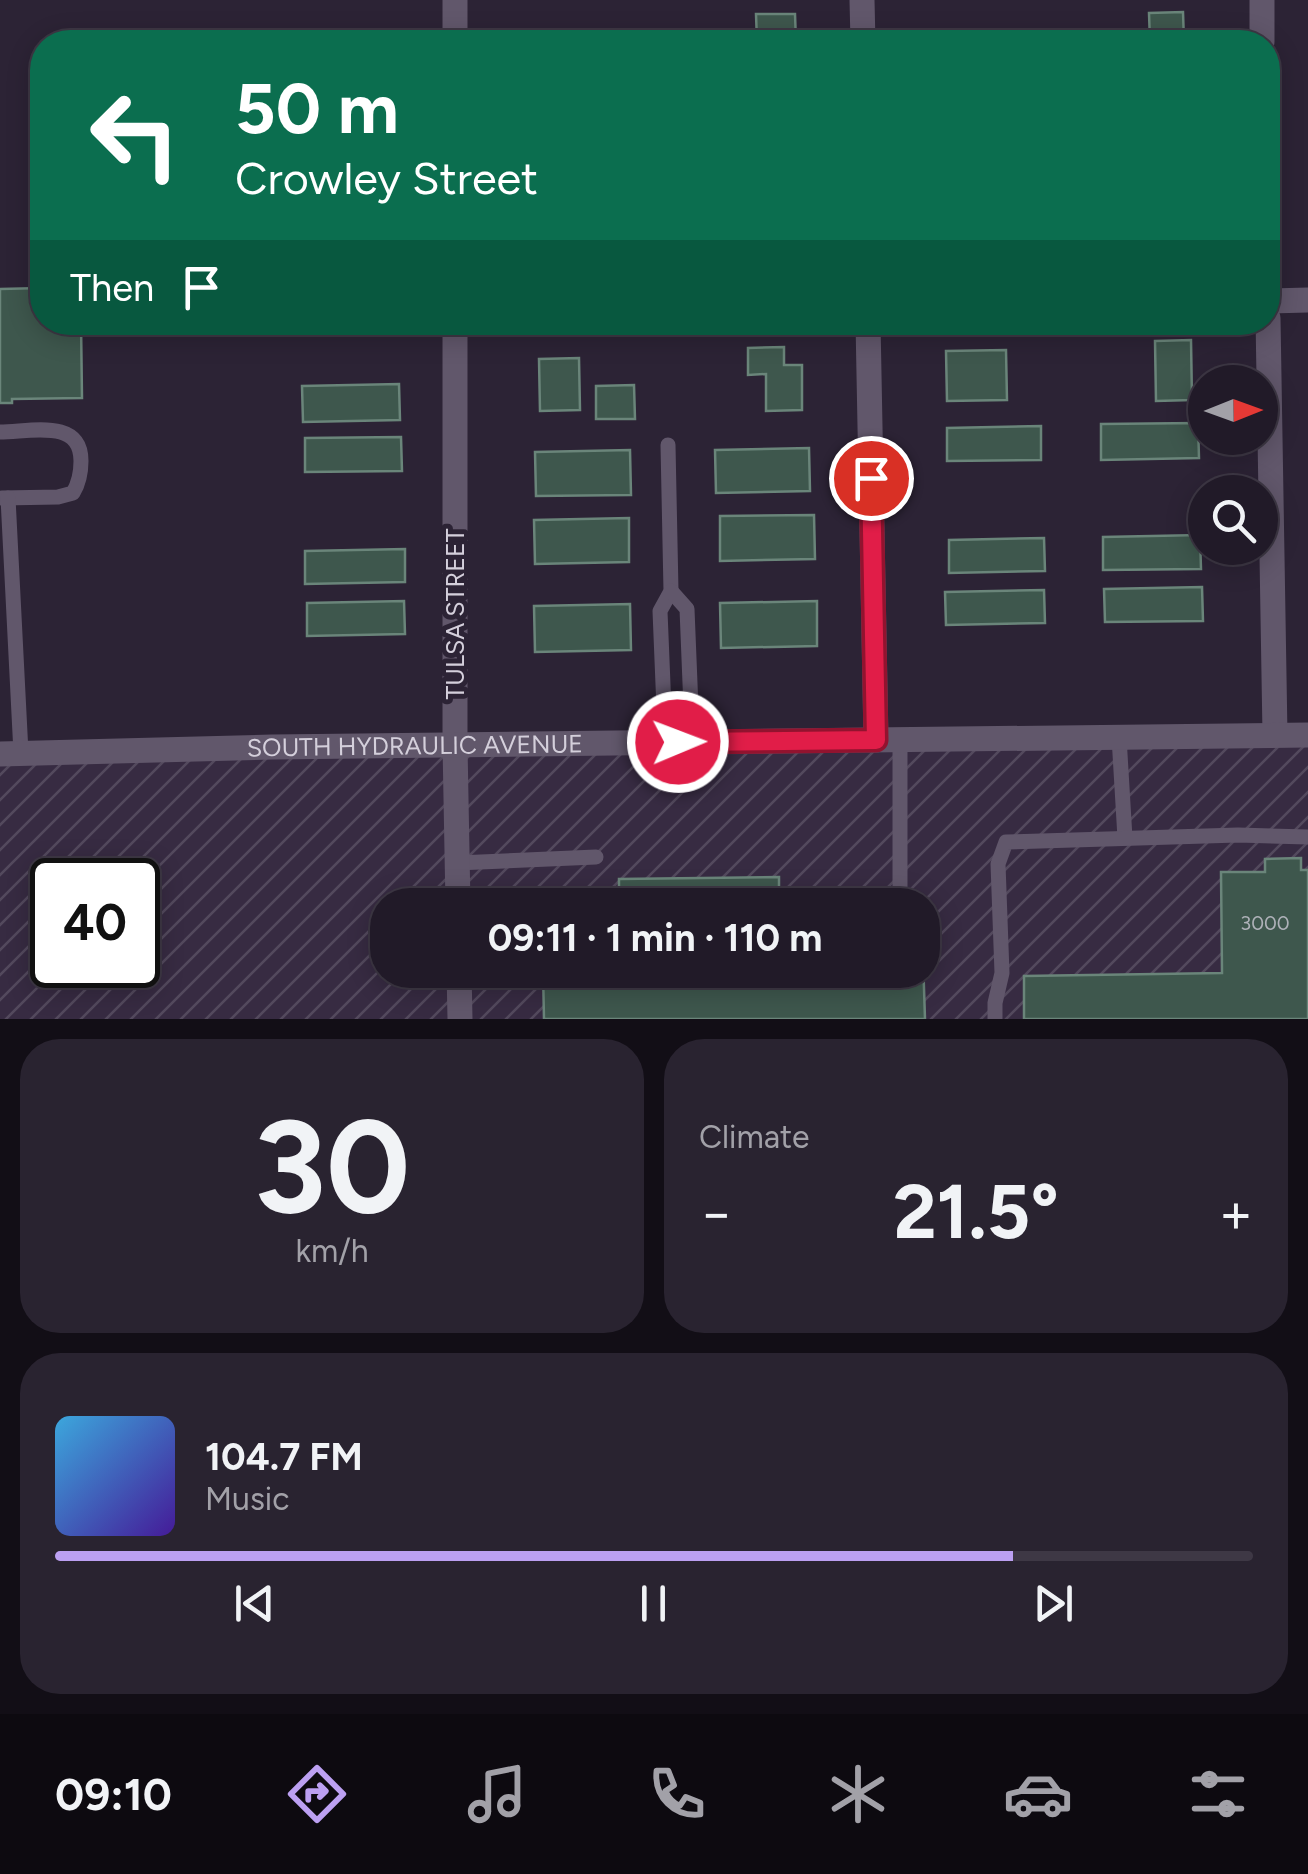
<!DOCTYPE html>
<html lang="en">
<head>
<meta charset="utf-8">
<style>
  body { margin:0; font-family:Figtree,sans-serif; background:#292330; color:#f1f3f6; height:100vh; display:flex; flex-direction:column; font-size:38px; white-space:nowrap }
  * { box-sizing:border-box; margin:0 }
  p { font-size:32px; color:#a2a1a8 }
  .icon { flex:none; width:55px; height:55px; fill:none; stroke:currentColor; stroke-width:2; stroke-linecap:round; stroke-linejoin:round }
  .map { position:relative; height:1019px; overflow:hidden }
  .panel { display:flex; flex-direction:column; gap:20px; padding:20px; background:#120e16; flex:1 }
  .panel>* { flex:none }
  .guide { position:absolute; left:30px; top:30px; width:1250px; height:305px; border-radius:40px; box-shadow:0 5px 25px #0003,0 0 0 2px #3e3845; background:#0b6e4f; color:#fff; overflow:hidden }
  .needle { width:65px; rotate:89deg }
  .buttons { position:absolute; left:1188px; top:365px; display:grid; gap:20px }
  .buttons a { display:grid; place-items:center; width:90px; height:90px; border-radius:50%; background:#211a28; box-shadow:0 5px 25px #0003,0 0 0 2px #3e3845; font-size:50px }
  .speed { position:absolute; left:30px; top:858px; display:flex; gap:20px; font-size:50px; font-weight:700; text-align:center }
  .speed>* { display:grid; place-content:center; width:130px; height:130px; border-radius:50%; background:#211a28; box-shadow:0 5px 25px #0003,0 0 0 2px #3e3845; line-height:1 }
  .speed .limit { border:5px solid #111; border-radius:15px; background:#fff; color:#111 }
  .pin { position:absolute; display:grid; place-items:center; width:85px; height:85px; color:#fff; margin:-42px; border:5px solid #fff; border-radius:50%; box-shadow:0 2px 10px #0007 }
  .me { position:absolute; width:110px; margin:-55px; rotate:89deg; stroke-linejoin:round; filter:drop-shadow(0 0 8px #0008) }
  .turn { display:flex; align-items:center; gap:35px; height:210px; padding:0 40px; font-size:45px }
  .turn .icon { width:130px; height:130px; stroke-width:2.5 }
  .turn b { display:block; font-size:70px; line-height:85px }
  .then { display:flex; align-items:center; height:95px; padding:0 40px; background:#0003; gap:20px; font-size:38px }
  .big { font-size:75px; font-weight:700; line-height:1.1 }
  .panel .card { flex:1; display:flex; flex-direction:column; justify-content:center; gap:15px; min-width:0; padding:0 35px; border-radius:40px; background:#292330 }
  .panel .dial { align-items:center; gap:0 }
  .dial b { font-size:130px; line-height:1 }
  .song { display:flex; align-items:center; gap:30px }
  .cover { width:120px; height:120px; border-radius:15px; background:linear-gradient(135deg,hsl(200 70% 55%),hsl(260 70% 35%)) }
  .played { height:10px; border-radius:5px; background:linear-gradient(90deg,#bca0f2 80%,#3e3845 80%) }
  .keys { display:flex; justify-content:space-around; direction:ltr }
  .heat { display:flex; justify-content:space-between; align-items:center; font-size:55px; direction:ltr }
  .panel .tiles { flex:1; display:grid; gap:20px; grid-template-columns:1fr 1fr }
  .card:last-child { grid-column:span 2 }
  .trip { position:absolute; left:370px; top:888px; width:570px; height:100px; border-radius:40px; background:#211a28; box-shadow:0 5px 25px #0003,0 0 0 2px #3e3845; font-weight:700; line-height:100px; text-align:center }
  .menu { display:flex; height:160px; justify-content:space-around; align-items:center; background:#0d0a10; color:#a2a1a8 }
  .menu .icon { width:70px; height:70px }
  .menu .on { color:#bca0f2 }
  .menu b { font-size:45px; color:#f1f3f6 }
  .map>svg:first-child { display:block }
</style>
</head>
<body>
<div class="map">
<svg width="1308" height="1019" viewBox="0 0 1308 1019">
  <defs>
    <pattern id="industrial-furrows" width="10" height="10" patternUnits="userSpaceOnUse" patternTransform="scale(2.5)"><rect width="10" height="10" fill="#372b42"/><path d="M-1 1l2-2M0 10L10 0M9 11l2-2" fill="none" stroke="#53495d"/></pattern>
  </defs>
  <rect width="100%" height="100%" fill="#2c2335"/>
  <path fill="url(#industrial-furrows)" fill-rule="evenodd" d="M1308 731V1019H0V754ZM52 880H138V965H52ZM388 905H922V970H388Z"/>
  <g fill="#3e574d" stroke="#6a857a" stroke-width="2.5">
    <path d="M1183 12 1184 42H1150L1149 13Z"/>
    <path d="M756 14H795L796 42H757Z"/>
    <path d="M571 30V42H531V31Z"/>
    <path d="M973 30V42H938V31Z"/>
    <path d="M42 288V322H81L82 398 12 399V403H0V289Z"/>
    <rect x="551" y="322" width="34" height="7"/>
    <rect x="763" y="322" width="40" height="6"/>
    <path d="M1191 340 1192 400 1156 401 1155 341Z"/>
    <path d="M784 347V365H802V410L766 411V374L748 375V348Z"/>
    <path d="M1006 350 1007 400 947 401 946 351Z"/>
    <path d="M579 358 580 410 540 411 539 359Z"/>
    <path d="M399 384 400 420 303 422 302 386Z"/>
    <path d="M634 385 635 419H596V386Z"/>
    <path d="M1198 423 1199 458 1101 460V424Z"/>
    <path d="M1041 426V460L947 461V428Z"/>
    <path d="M401 437 402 471 305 472V438Z"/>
    <path d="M809 448 810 491 716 493 715 450Z"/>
    <path d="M630 450 631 495 536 496 535 452Z"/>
    <path d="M814 515 815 559 720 561V516Z"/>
    <path d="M629 518V562L535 564 534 520Z"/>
    <path d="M1200 535 1201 569 1103 570V537Z"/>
    <path d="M1044 538 1045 571 949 573V540Z"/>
    <path d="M405 549V582L305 584V551Z"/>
    <path d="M1202 587 1203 621 1105 622 1104 589Z"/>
    <path d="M1044 590 1045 623 946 625 945 592Z"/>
    <path d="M404 601 405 634 307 636V603Z"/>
    <path d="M817 601V646L721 648 720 603Z"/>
    <path d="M630 604 631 650 535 652 534 606Z"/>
    <path d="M1301 858V870H1308V1019H1024V976L1222 973 1221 872H1265V859Z"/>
    <path d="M779 877V905H619V879Z"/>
    <path d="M922 927 925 1019H544L543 970H922Z"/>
  </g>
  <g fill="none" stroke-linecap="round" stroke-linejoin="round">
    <g stroke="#61576b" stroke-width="15">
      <path d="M0 432C30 432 81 418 81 461 81 473 79 483 73 493L58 497 2 498"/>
      <path d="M668 445 671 591 660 611 664 709 678 722"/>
      <path d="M8 498 21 753"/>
      <path d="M671 591 687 609 691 708 678 722V731"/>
      <path d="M1119 737 1125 838"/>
      <path d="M457 863 596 857"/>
      <path d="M823 897H900V739"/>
      <path d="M995 1019V1003L1002 973 998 864 1006 842 1238 835 1308 837"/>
    </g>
    <g stroke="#61576b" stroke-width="25">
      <path d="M455 0V42"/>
      <path d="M862 0 863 42"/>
      <path d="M1262 0V42"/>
      <path d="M1268 301 1308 300"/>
      <path d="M1268 318 1275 735"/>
      <path d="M455 322V745L458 905"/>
      <path d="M868 322 876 740"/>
      <path d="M459 970 460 1019"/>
    </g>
    <path stroke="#61576b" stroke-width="25" id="s1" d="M0 754 272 747 1308 735"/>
  </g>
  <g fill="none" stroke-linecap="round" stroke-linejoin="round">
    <g stroke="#92132f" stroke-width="25">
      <path id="route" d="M678 742 876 740 871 478"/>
    </g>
    <use href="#route" stroke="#e11d48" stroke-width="18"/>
  </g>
  <g text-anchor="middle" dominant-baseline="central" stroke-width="10" stroke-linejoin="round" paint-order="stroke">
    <g font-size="20" fill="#aeb1b8">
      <text x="1265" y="923">3000</text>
    </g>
    <g font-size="25" fill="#d4cfdb" stroke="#2c2335">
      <text transform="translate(455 614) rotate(-90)">TULSA STREET</text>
      <text stroke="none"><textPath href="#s1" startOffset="415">SOUTH HYDRAULIC AVENUE</textPath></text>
    </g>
  </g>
</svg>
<div class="buttons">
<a><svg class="needle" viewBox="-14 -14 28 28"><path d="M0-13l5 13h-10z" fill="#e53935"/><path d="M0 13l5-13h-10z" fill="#a2a1a8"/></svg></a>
<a><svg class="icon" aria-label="search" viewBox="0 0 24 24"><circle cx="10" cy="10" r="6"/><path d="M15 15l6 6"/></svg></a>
</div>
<div class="speed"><div class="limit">40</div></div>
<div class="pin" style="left:871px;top:478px;background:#d93025"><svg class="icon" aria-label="arrive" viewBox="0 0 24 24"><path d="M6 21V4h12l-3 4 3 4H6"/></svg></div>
<svg class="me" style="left:678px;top:742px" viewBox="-20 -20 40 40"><circle r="17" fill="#e11d48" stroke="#fff" stroke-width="3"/><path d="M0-11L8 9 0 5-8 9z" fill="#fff"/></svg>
<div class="trip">09:11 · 1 min · 110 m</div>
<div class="guide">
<div class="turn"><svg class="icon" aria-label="left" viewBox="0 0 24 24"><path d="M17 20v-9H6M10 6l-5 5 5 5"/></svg><div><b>50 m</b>Crowley Street</div></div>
<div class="then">Then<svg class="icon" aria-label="arrive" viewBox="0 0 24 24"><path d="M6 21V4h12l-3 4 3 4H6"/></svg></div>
</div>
</div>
<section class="panel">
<div class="tiles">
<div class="card dial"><b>30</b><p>km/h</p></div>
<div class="card"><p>Climate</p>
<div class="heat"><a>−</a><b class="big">21.5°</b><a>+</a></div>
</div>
<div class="card">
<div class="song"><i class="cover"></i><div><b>104.7 FM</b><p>Music</p></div></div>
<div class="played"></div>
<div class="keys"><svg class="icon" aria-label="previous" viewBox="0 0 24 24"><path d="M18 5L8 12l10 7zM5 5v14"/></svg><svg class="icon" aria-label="pause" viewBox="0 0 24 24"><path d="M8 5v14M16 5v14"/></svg><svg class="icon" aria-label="next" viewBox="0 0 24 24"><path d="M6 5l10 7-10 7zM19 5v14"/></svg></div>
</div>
</div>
</section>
<nav class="menu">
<b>09:10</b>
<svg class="icon on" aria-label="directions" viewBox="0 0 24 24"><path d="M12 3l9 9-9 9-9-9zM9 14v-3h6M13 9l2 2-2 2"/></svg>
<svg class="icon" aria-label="music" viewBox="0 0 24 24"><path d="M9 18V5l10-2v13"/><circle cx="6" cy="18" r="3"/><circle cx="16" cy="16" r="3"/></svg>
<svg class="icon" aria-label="phone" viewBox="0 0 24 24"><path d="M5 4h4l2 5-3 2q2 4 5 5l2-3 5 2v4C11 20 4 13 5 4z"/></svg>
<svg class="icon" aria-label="climate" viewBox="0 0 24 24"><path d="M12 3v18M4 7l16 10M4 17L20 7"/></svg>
<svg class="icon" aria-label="car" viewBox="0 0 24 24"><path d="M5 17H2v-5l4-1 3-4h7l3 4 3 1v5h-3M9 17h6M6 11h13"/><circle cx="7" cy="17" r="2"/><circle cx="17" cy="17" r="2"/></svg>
<svg class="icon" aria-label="filters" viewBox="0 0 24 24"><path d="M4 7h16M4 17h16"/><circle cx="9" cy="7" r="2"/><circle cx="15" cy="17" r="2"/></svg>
</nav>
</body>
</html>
